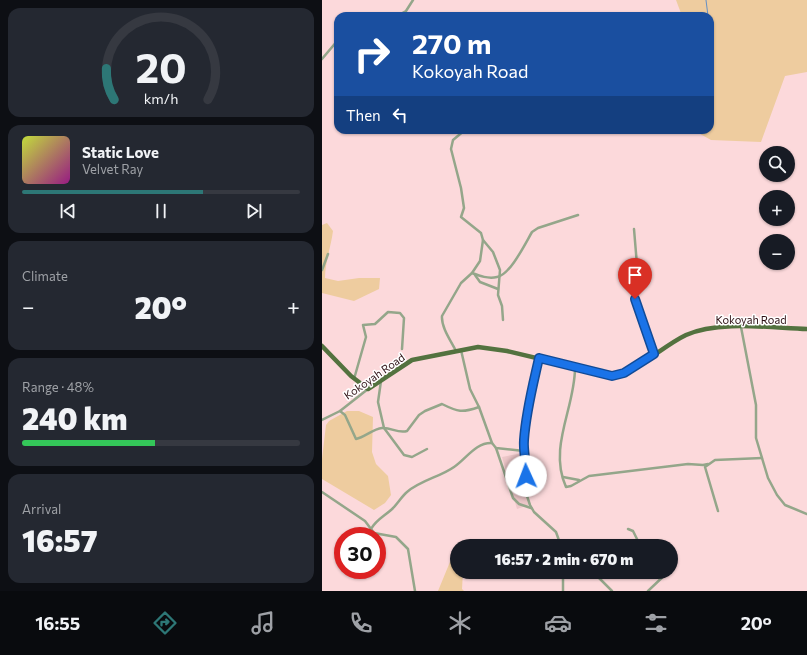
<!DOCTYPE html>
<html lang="en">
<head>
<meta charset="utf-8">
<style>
  body { margin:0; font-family:Commissioner,sans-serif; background:#242831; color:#f1f3f6; height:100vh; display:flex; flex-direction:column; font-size:15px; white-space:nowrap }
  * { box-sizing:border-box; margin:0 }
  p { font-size:13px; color:#9ea1a6 }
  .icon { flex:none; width:22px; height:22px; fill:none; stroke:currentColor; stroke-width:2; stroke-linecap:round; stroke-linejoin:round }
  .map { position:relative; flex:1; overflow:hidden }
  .panel { display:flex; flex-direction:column; gap:8px; padding:8px; background:#0d0f14; width:322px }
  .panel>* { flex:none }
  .banner { position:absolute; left:12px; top:12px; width:380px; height:122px; border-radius:12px; box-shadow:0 1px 3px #0004; background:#1a4fa0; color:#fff; overflow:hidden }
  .controls { position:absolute; left:437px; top:146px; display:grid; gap:8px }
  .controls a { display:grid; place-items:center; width:36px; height:36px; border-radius:50%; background:#171b24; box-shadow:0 1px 3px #0004; font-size:20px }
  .speed { position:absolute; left:12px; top:527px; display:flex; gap:8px; font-size:20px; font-weight:700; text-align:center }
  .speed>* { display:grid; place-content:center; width:52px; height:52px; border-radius:50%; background:#171b24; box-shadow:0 1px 3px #0004; line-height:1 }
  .speed .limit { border:6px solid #d22; background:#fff; color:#111 }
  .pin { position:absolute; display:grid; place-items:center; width:34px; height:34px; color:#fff; margin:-41px -17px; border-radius:50% 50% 50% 0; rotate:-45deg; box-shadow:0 0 4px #0007 }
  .pin .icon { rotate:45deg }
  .me { position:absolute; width:44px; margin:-22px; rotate:358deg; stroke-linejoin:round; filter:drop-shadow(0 0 3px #0008) }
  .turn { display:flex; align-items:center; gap:14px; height:84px; padding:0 12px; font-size:18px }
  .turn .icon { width:52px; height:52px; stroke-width:2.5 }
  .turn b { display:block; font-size:28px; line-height:34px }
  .then { display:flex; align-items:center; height:38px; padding:0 12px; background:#0003; gap:8px; font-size:15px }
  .big { font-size:30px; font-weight:800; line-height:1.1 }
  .panel .widget { flex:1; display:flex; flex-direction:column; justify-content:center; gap:6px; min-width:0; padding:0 14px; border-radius:12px; background:#242831 }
  .panel .dial { align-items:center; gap:0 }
  .dial svg { height:104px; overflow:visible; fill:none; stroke:#363941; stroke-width:7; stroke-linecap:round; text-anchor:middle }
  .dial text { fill:#f1f3f6; stroke:none }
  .song { display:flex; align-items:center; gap:12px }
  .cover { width:48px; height:48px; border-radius:6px; background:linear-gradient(135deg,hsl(70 70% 55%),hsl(310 70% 35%)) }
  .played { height:4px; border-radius:2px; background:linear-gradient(90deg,#2d7776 65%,#363941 65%) }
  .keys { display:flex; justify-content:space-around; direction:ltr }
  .heat { display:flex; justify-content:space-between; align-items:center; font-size:22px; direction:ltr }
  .charge { height:6px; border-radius:3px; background:linear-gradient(90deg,#34c759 48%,#363941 0) }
  .trip { position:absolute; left:128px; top:539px; width:228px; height:40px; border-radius:20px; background:#171b24; box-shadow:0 1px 3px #0004; font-weight:800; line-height:40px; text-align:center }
  .menu { display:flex; height:64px; justify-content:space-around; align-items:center; background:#090b0e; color:#9ea1a6 }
  .menu .icon { width:28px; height:28px }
  .menu .on { color:#2d7776 }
  .menu b { font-size:18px; color:#f1f3f6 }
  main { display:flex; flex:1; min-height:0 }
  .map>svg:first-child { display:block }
</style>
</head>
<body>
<main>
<section class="panel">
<div class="widget dial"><svg viewBox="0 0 100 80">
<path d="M14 69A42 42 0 1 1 86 69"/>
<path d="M14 69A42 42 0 0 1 8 45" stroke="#2d7776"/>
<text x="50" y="56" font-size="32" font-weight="700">20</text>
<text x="50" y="72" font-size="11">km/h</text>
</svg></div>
<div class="widget">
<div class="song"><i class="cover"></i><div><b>Static Love</b><p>Velvet Ray</p></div></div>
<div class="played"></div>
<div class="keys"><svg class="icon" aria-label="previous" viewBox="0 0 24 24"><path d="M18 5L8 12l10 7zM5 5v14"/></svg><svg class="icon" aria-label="pause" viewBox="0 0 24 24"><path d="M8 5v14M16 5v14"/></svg><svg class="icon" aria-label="next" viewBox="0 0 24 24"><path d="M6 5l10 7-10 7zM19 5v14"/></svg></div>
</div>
<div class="widget"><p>Climate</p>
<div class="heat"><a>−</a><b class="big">20°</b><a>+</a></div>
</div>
<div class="widget"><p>Range · 48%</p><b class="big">240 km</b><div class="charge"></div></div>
<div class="widget"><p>Arrival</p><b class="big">16:57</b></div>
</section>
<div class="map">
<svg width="485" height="591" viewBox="0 0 485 591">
  <rect width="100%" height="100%" fill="#fcd9db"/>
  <path fill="#eec7c9" d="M201 453 205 475 201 489 207 505 195 509 180 457Z"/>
  <g fill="#eecc9f">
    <path d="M354 0H485V72L463 76 439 142 389 140 371 130H388V16H360Z"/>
    <path d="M5 223 11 231C9 247 3 262 3 278L16 281 37 278H58L57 289 32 301 0 293V225Z"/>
    <path d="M25 411H37L51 417 50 452 54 464 66 476 69 495 63 503 52 510 0 479V459L4 425 7 421Z"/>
    <path d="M130 557 135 561V572H141L140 589 142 591H116Z"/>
  </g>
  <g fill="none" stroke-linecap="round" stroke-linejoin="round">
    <path stroke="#638fc5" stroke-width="1" d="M384 0 386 16"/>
    <g stroke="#94a68a" stroke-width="2.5">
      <path d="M75 16 84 11 91 0"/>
      <path d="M0 59 16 40"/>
      <path d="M312 229 315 265 313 299 332 354"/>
      <path d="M161 240 171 252 178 270 176 295 180 306 181 320"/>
      <path d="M0 270 6 254"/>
      <path d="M150 273C158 276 166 279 175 277 188 275 203 244 210 232L216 228 256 215"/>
      <path d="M153 275 158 282 176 289"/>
      <path d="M419 327 434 405V438L446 478 455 495 463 505 485 514"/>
      <path d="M139 350 148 389 157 407 170 443"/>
      <path d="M134 351C129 341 119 327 120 316L139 283 150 273 158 261 161 240 159 233 139 217 142 208 139 188 129 149 131 140 143 130"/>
      <path d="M217 358 204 417 202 449 205 469 202 487 208 505 212 512 234 532 239 546"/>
      <path d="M253 368C253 408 226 447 244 487L249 486 267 476 366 464 381 465 386 464"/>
      <path d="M32 379 44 337 41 325 53 324 66 312 78 313 82 318 80 349"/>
      <path d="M59 381 56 402 62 428 82 455 90 457 105 449"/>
      <path d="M18 411 23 415 34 439C43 437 51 429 60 428 69 427 76 434 85 431L97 415 103 411 120 404C136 412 140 413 157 407"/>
      <path d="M0 420 18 411 46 389"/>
      <path d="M174 448 191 498 197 504 209 508"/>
      <path d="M241 477 257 480"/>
      <path d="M0 492 43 521 49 529"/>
      <path d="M396 511 383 467 393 460 440 458"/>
      <path d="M306 529 311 531 316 541"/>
      <path d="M349 560 353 562V565L349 569"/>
      <path d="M241 572V591"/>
      <path d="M271 572 290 591"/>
      <path d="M93 591 86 549 74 537 52 533 49 529C54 520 61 517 69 510 75 505 79 497 85 492 99 480 118 477 132 467 144 459 154 442 170 443L174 448 202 451"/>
      <path d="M326 591 346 572"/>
    </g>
    <path stroke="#53723f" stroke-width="4.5" d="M0 346 29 376 46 389 90 360 156 347 185 351 290 376C317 371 339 347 364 335 396 320 450 328 485 329"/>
  </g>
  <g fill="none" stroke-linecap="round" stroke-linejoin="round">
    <g stroke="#114b97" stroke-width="10">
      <path id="route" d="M204 476C205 464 201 452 202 440 204 411 211 385 217 358L290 376 302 373 332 354 313 299"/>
    </g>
    <use href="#route" stroke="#1a73e8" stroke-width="7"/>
  </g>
  <g text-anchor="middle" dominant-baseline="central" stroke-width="3" stroke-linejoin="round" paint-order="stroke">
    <g font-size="11" fill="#2e1014" stroke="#fff">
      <text x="429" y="319">Kokoyah Road</text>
      <text transform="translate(52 376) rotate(-35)">Kokoyah Road</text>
    </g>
  </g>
</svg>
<div class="controls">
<a><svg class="icon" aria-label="search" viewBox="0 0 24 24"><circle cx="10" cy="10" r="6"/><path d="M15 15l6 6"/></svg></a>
<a>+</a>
<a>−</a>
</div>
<div class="speed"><div class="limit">30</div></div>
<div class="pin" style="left:313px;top:299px;background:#d93025"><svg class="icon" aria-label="arrive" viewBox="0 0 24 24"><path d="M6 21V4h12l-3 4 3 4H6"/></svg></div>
<svg class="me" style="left:204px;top:476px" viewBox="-20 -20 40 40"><circle r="19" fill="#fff"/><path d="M0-13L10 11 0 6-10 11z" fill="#1a73e8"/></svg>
<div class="trip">16:57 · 2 min · 670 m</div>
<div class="banner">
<div class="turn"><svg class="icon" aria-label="right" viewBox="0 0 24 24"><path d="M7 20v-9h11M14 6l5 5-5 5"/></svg><div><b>270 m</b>Kokoyah Road</div></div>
<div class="then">Then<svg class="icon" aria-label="left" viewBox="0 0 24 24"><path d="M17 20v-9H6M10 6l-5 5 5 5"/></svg></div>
</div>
</div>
</main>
<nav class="menu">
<b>16:55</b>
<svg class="icon on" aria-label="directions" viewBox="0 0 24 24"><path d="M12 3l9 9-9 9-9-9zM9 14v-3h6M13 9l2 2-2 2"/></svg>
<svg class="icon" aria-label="music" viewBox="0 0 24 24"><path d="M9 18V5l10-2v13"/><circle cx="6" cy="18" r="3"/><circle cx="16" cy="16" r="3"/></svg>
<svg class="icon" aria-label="phone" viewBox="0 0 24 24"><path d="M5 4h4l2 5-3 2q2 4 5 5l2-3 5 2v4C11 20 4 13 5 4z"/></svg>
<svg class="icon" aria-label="climate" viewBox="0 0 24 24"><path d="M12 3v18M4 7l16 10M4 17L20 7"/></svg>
<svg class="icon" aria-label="car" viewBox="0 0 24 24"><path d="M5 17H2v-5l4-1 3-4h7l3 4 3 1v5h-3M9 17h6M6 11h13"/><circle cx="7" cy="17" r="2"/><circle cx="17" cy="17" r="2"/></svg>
<svg class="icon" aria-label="filters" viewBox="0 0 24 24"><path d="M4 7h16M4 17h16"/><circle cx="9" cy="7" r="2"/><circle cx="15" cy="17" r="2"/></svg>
<b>20°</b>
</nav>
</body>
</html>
